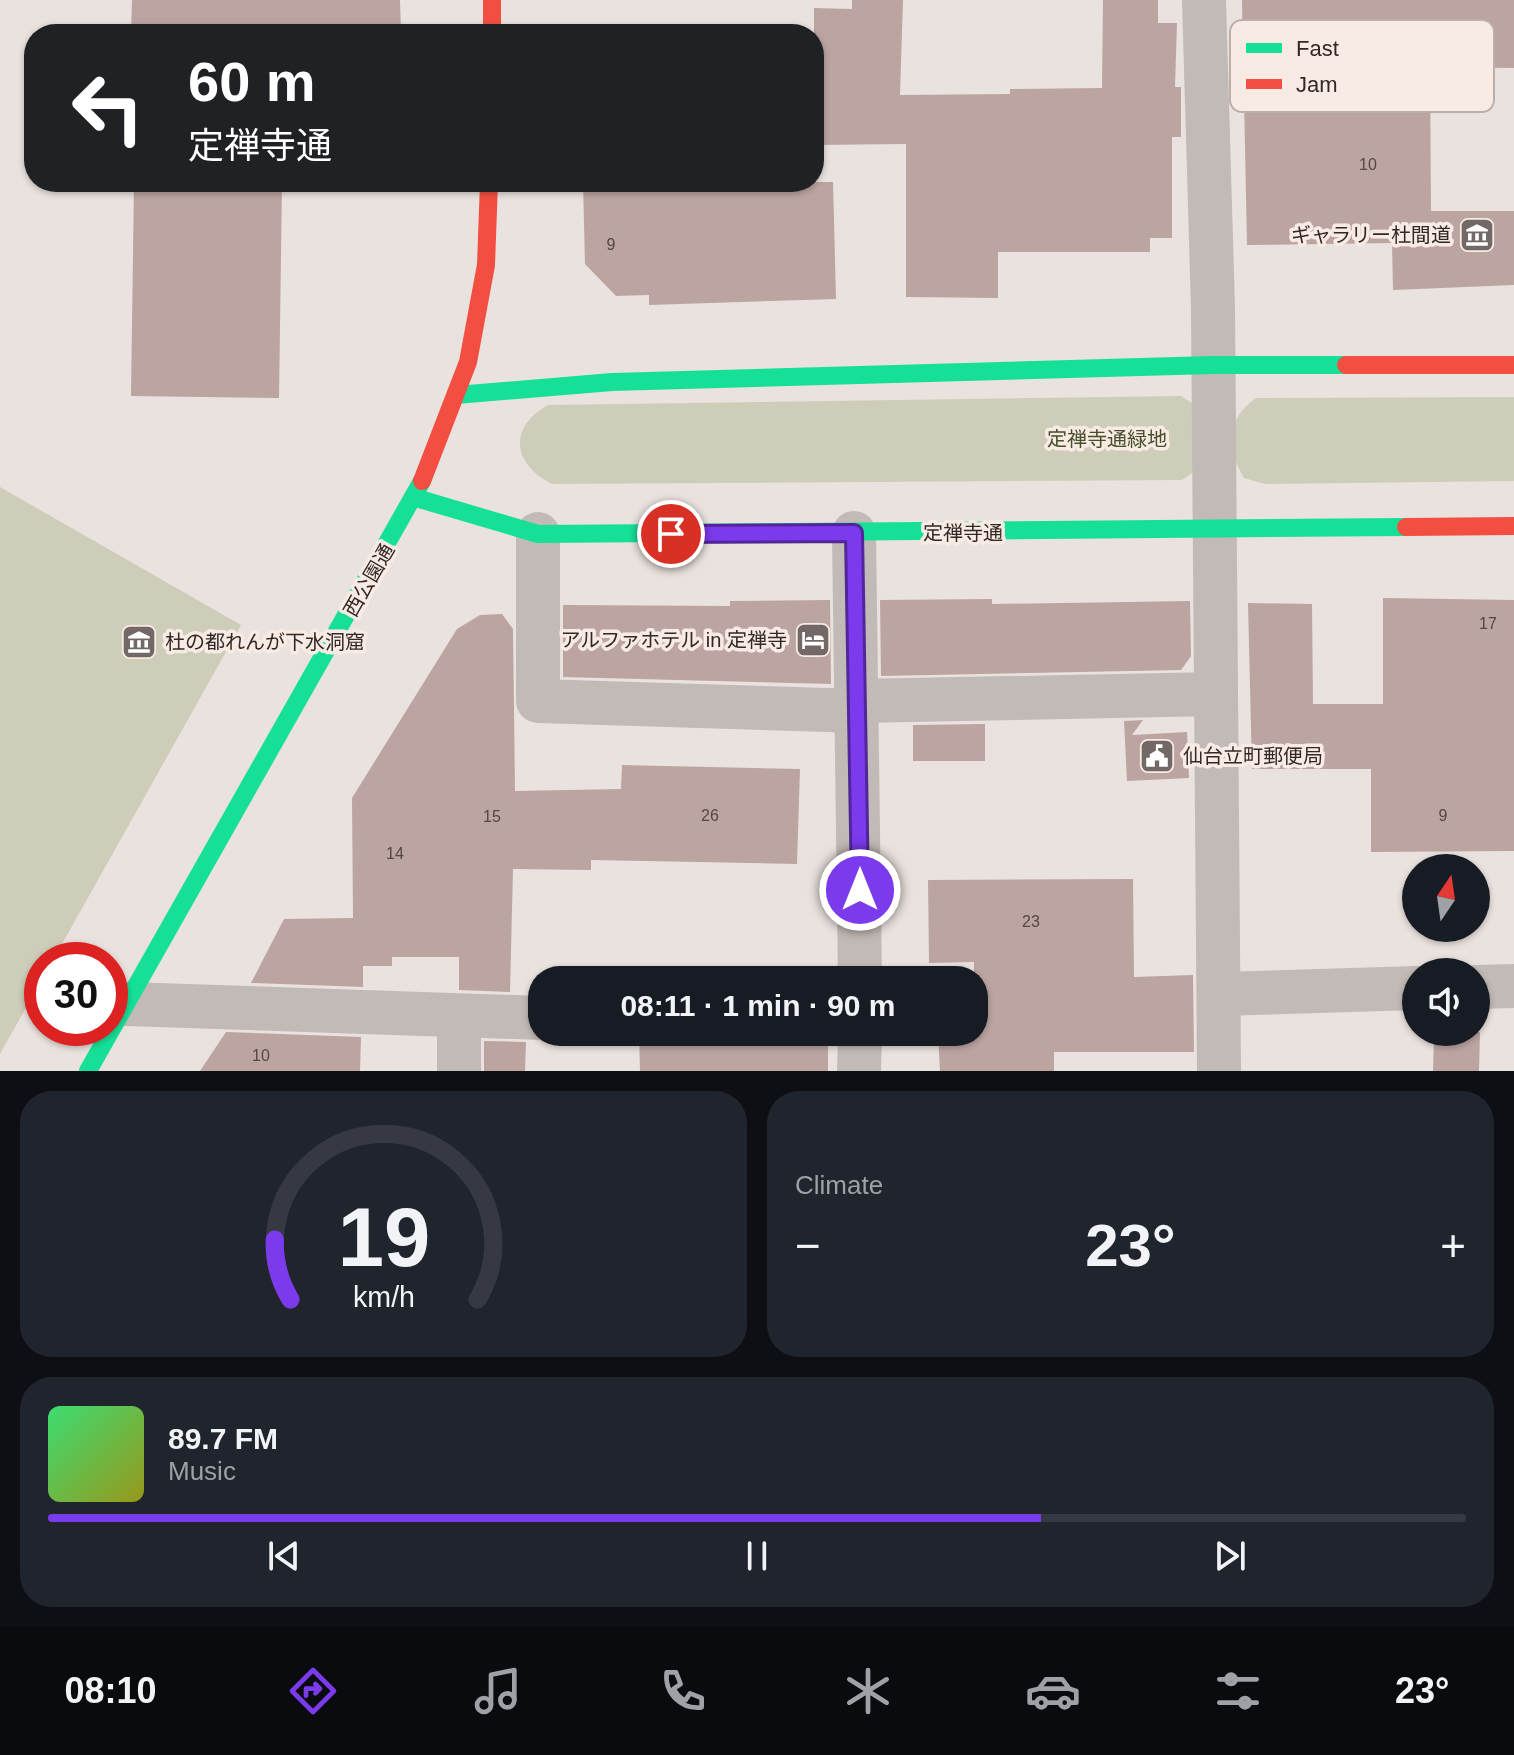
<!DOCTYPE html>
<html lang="en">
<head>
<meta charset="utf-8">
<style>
  body { margin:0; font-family:Helvetica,"Noto Sans JP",sans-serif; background:#20242c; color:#f1f3f6; height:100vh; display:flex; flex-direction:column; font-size:30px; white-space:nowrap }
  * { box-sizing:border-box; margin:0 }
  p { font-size:26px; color:#9ea1a6 }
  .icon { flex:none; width:44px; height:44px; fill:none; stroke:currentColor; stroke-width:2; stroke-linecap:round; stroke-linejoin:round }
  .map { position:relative; height:1071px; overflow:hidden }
  .side { display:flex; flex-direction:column; gap:20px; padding:20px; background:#0d0f14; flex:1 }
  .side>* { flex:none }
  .top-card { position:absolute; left:24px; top:24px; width:800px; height:168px; border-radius:32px; box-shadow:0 2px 6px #0004; background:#202124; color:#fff; overflow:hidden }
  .needle { width:52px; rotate:13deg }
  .fabs { position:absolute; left:1402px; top:854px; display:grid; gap:16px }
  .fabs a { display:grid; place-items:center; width:88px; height:88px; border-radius:50%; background:#171b24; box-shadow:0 2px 6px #0004; font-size:40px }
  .speed { position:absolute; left:24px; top:942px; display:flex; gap:16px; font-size:40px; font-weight:700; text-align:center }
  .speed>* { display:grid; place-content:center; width:104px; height:104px; border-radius:50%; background:#171b24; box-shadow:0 2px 6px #0004; line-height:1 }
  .speed .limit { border:12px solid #d22; background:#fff; color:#111 }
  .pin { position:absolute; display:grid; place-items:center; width:68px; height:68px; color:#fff; margin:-34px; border:4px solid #fff; border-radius:50%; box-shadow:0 2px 8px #0007 }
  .me { position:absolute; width:88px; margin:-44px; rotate:0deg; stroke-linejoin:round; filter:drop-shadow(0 0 6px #0008) }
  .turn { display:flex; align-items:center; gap:28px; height:168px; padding:0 32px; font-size:36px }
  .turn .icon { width:104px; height:104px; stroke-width:2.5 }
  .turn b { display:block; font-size:56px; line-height:68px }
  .big { font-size:60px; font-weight:800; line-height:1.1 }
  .side .tile { flex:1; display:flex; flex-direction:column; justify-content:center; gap:12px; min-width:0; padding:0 28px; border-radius:32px; background:#20242c }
  .side .dial { align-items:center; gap:0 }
  .dial svg { height:208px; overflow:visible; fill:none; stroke:#363941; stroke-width:7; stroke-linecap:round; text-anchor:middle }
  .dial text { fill:#f1f3f6; stroke:none }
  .song { display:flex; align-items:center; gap:24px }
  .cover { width:96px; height:96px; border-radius:12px; background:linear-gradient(135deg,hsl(140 70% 55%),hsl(60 70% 35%)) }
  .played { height:8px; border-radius:4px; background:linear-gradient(90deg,#7c3aed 70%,#363941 70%) }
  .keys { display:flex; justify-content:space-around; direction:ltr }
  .heat { display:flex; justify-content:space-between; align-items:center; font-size:44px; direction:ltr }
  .side .tiles { flex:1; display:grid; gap:20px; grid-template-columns:1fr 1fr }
  .tile:last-child { grid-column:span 2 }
  .trip { position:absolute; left:528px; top:966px; width:460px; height:80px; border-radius:32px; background:#171b24; box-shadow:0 2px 6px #0004; font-weight:800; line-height:80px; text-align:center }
  .menu { display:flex; height:128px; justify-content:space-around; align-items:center; background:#090b0e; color:#9ea1a6 }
  .menu .icon { width:56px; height:56px }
  .menu .current { color:#7c3aed }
  .menu b { font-size:36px; color:#f1f3f6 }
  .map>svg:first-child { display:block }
</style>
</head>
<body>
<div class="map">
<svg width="1514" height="1071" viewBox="0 0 1514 1071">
  <rect width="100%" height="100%" fill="#eae2de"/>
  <g fill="#cdcdb9">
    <path d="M1181 396 1195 405V471L1182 480 552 484C513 464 507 428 548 405Z"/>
    <path d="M1514 397V481L1265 484 1244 478C1226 448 1226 419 1256 398Z"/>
    <path d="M0 487 241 625 53 960H42V979L0 1054Z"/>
  </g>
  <g fill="#bca4a1">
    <path d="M132 0H400L401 34H131Z"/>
    <path d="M852 0H903L900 95 1010 94V89L1102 88 1103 0H1158V23H1177L1175 87H1181V137H1172V238H1150V252H998V298L906 297V144L814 145V8L852 9Z"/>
    <path d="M1242 0H1514V68L1430 67 1431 211H1514V285L1393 290 1392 243 1247 245Z"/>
    <path d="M134 182H282L279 398 131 396Z"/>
    <path d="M583 182H833L836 299 649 305V295L616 296 585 264Z"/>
    <path d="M1383 598 1514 600V851L1371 852V769H1252L1248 603 1312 604 1313 704H1383Z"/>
    <path d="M992 599V604L1190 601 1191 656 1181 670 881 676 880 600Z"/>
    <path d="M830 600 831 684 563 677V605L730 606V601Z"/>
    <path d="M502 614 513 629 515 791 621 789 622 765 800 769 797 864 591 860V870L513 869 510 992 459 990V957H392V966H363V987L251 983 284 919 353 918 352 798 457 629 480 615Z"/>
    <path d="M1143 720 1132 735 1187 732 1189 778 1127 781 1124 721Z"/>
    <path d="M985 724V761H913V725Z"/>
    <path d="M1133 879 1134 977 1193 975 1194 1052H1054V1071H940L938 1032H974V962L929 963 928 880Z"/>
    <path d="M226 1032 361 1037 360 1071H200Z"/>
    <path d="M639 1032 828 1033V1071H640Z"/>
    <path d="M1434 1032H1480L1479 1071H1433Z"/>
    <path d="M484 1041 526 1042 525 1071H484Z"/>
  </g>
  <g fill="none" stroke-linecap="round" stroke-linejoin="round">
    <g stroke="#c2bab7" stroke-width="44">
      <path d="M1204 0 1213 309 1219 1071"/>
      <path d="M854 533 860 980"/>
      <path d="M538 534V701L859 711"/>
      <path d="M858 701 1216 694"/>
      <path d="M1476 987 1514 986"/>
      <path d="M1219 994 1416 988"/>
      <path d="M127 1004 542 1018"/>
      <path d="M459 1016V1071"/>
      <path d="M859 1071 860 1032"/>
    </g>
    <g stroke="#16e098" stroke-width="18">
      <path d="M456 395 612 382 1212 365H1346"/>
      <path d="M416 498 538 534 1406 527"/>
      <path d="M88 1071 422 481"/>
    </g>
    <g stroke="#f24e42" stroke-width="18">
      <path d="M492 0V34"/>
      <path d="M1346 365H1514"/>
      <path d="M422 481 468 362 486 265 489 182"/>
      <path d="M1406 527 1514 526"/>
    </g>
  </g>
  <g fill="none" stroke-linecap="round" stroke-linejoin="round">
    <g stroke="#51269a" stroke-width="20">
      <path id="route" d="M671 534 854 533 860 890"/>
    </g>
    <use href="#route" stroke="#7c3aed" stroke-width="14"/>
  </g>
  <defs>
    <g id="museum-square" transform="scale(1.8)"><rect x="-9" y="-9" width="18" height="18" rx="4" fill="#726966" stroke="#f7ebe4"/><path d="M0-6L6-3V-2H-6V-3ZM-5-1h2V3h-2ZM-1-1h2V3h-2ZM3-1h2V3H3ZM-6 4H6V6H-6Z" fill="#fff"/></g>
    <g id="hotel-square" transform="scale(1.8)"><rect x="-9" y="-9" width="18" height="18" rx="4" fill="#726966" stroke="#f7ebe4"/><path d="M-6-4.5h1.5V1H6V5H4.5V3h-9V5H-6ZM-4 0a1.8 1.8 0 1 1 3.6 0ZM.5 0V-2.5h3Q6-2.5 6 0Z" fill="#fff"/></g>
    <g id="civic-square" transform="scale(1.8)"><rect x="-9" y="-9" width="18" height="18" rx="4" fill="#726966" stroke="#f7ebe4"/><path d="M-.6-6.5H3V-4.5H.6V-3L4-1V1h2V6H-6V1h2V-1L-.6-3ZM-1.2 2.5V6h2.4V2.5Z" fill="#fff"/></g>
  </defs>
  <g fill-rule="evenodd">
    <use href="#museum-square" x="1477" y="235"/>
    <use href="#hotel-square" x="813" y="640"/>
    <use href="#museum-square" x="139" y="642"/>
    <use href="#civic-square" x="1157" y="756"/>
  </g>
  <g text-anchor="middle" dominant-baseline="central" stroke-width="7" stroke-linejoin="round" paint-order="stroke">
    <g font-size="16" fill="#544745">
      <text x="1368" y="164">10</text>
      <text x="611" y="244">9</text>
      <text x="1488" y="623">17</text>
      <text x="710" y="815">26</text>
      <text x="1443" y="815">9</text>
      <text x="492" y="816">15</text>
      <text x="395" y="853">14</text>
      <text x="1031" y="921">23</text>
      <text x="261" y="1055">10</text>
    </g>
    <g font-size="20" fill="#322826" stroke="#f7ebe4" text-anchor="end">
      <text x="1451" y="235">ギャラリー杜間道</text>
      <text x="787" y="640">アルファホテル in 定禅寺</text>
      <text x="165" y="642" text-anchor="start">杜の都れんが下水洞窟</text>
      <text x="1183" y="756" text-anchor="start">仙台立町郵便局</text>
    </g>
    <g font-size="20" fill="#474e2c" stroke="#f7ebe4">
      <text x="1107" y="439">定禅寺通緑地</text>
    </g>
    <g font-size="20" fill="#322826" stroke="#f7ebe4">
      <text x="963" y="533">定禅寺通</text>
      <text transform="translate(369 580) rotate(-60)">西公園通</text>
    </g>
  </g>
  <rect x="1230" y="20" width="264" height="92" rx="12" fill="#f7ebe4" stroke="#bcb0ab" stroke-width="2"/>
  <rect x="1246" y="43" width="36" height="10" fill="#16e098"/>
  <rect x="1246" y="79" width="36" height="10" fill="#f24e42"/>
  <g font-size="22" fill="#322826">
    <text x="1296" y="56">Fast</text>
    <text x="1296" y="92">Jam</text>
  </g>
</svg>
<div class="fabs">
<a><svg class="needle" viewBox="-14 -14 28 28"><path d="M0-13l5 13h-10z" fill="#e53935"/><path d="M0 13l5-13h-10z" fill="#9ea1a6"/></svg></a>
<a><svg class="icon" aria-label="sound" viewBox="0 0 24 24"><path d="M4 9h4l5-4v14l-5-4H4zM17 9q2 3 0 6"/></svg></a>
</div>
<div class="speed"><div class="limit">30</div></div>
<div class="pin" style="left:671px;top:534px;background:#d93025"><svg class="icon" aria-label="arrive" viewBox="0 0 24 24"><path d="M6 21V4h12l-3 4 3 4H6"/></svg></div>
<svg class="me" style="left:860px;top:890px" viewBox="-20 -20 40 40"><circle r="17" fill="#7c3aed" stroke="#fff" stroke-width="3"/><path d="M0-11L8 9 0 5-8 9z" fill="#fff"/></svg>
<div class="trip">08:11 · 1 min · 90 m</div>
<div class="top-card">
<div class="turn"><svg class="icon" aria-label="left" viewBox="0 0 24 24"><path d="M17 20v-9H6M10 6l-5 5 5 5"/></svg><div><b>60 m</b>定禅寺通</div></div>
</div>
</div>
<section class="side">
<div class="tiles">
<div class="tile dial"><svg viewBox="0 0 100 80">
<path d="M14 69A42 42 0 1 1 86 69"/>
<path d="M14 69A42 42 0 0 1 8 46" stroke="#7c3aed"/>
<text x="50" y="56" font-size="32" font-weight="700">19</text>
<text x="50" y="72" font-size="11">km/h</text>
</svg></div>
<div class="tile"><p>Climate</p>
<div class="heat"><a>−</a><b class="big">23°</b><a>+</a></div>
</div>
<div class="tile">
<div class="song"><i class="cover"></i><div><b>89.7 FM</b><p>Music</p></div></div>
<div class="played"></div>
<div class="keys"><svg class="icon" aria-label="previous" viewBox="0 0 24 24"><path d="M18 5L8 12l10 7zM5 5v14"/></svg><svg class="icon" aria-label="pause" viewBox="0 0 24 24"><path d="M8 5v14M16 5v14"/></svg><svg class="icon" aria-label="next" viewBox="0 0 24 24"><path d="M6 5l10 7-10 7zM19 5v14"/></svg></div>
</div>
</div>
</section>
<nav class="menu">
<b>08:10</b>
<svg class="icon current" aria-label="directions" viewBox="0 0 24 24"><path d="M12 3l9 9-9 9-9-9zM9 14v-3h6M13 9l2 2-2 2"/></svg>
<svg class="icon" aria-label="music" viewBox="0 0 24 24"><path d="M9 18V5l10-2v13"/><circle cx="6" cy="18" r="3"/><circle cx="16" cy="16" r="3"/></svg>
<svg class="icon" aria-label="phone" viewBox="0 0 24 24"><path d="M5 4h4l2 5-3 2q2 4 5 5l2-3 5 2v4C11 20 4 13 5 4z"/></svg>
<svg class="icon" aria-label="climate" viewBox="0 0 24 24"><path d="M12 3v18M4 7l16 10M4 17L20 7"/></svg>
<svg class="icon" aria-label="car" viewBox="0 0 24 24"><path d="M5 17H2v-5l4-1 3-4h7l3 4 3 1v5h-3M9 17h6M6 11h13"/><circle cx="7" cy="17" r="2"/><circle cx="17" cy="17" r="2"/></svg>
<svg class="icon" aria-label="filters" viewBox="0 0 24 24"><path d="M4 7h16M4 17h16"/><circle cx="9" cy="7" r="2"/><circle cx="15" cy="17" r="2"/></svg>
<b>23°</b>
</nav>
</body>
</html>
